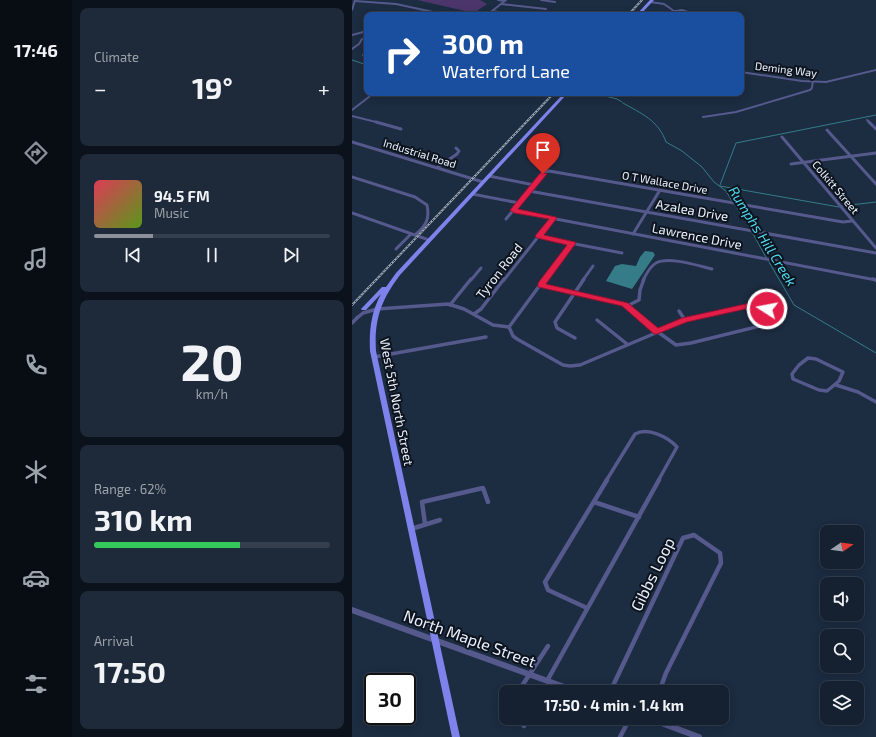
<!DOCTYPE html>
<html lang="en">
<head>
<meta charset="utf-8">
<style>
  body { margin:0; font-family:"Exo 2",sans-serif; background:#1e2939; color:#f1f3f6; height:100vh; display:flex; flex-direction:column; font-size:15px; white-space:nowrap }
  * { box-sizing:border-box; margin:0 }
  p { font-size:13px; color:#9da3ab }
  .icon { flex:none; width:22px; height:22px; fill:none; stroke:currentColor; stroke-width:2; stroke-linecap:round; stroke-linejoin:round }
  .map { position:relative; flex:1; overflow:hidden }
  .panel { display:flex; flex-direction:column; gap:8px; padding:8px; background:#0c121b; width:280px }
  .panel>* { flex:none }
  .hud { position:absolute; left:12px; top:12px; width:380px; height:84px; border-radius:8px; box-shadow:0 2px 10px #0003,0 0 0 1px #343e4d; background:#1a4fa0; color:#fff; overflow:hidden }
  .needle { width:26px; rotate:77deg }
  .controls { position:absolute; left:468px; top:525px; display:grid; gap:8px }
  .controls a { display:grid; place-items:center; width:44px; height:44px; border-radius:8px; background:#152131; box-shadow:0 2px 10px #0003,0 0 0 1px #343e4d; font-size:20px }
  .speed { position:absolute; left:12px; top:673px; display:flex; gap:8px; font-size:20px; font-weight:700; text-align:center }
  .speed>* { display:grid; place-content:center; width:52px; height:52px; border-radius:50%; background:#152131; box-shadow:0 2px 10px #0003,0 0 0 1px #343e4d; line-height:1 }
  .speed .limit { border:2px solid #111; border-radius:6px; background:#fff; color:#111 }
  .pin { position:absolute; display:grid; place-items:center; width:34px; height:34px; color:#fff; margin:-41px -17px; border-radius:50% 50% 50% 0; rotate:-45deg; box-shadow:0 0 4px #0007 }
  .pin .icon { rotate:45deg }
  .me { position:absolute; width:44px; margin:-22px; rotate:281deg; stroke-linejoin:round; filter:drop-shadow(0 0 3px #0008) }
  .turn { display:flex; align-items:center; gap:14px; height:84px; padding:0 12px; font-size:18px }
  .turn .icon { width:52px; height:52px; stroke-width:2.5 }
  .turn b { display:block; font-size:28px; line-height:34px }
  .big { font-size:30px; font-weight:700; line-height:1.1 }
  .panel .card { flex:1; display:flex; flex-direction:column; justify-content:center; gap:6px; min-width:0; padding:0 14px; border-radius:8px; background:#1e2939 }
  .panel .dial { align-items:center; gap:0 }
  .dial b { font-size:52px; line-height:1 }
  .song { display:flex; align-items:center; gap:12px }
  .cover { width:48px; height:48px; border-radius:6px; background:linear-gradient(135deg,hsl(350 70% 55%),hsl(90 70% 35%)) }
  .played { height:4px; border-radius:2px; background:linear-gradient(90deg,#8c9099 25%,#343e4d 25%) }
  .keys { display:flex; justify-content:space-around; direction:ltr }
  .heat { display:flex; justify-content:space-between; align-items:center; font-size:22px; direction:ltr }
  .charge { height:6px; border-radius:3px; background:linear-gradient(90deg,#34c759 62%,#343e4d 0) }
  .trip { position:absolute; left:147px; top:685px; width:230px; height:40px; border-radius:8px; background:#152131; box-shadow:0 2px 10px #0003,0 0 0 1px #343e4d; font-weight:700; line-height:40px; text-align:center }
  main { display:flex; flex:1; min-height:0 }
  .tabs { display:flex; flex-direction:column; width:72px; justify-content:space-around; align-items:center; background:#080d14; color:#9da3ab }
  .tabs .icon { width:28px; height:28px }
  .tabs .on { color:#8c9099 }
  .tabs b { font-size:18px; color:#f1f3f6 }
  .map>svg:first-child { display:block }
</style>
</head>
<body>
<main>
<nav class="tabs">
<b>17:46</b>
<svg class="icon on" aria-label="directions" viewBox="0 0 24 24"><path d="M12 3l9 9-9 9-9-9zM9 14v-3h6M13 9l2 2-2 2"/></svg>
<svg class="icon" aria-label="music" viewBox="0 0 24 24"><path d="M9 18V5l10-2v13"/><circle cx="6" cy="18" r="3"/><circle cx="16" cy="16" r="3"/></svg>
<svg class="icon" aria-label="phone" viewBox="0 0 24 24"><path d="M5 4h4l2 5-3 2q2 4 5 5l2-3 5 2v4C11 20 4 13 5 4z"/></svg>
<svg class="icon" aria-label="climate" viewBox="0 0 24 24"><path d="M12 3v18M4 7l16 10M4 17L20 7"/></svg>
<svg class="icon" aria-label="car" viewBox="0 0 24 24"><path d="M5 17H2v-5l4-1 3-4h7l3 4 3 1v5h-3M9 17h6M6 11h13"/><circle cx="7" cy="17" r="2"/><circle cx="17" cy="17" r="2"/></svg>
<svg class="icon" aria-label="filters" viewBox="0 0 24 24"><path d="M4 7h16M4 17h16"/><circle cx="9" cy="7" r="2"/><circle cx="15" cy="17" r="2"/></svg>
</nav>
<section class="panel">
<div class="card"><p>Climate</p>
<div class="heat"><a>−</a><b class="big">19°</b><a>+</a></div>
</div>
<div class="card">
<div class="song"><i class="cover"></i><div><b>94.5 FM</b><p>Music</p></div></div>
<div class="played"></div>
<div class="keys"><svg class="icon" aria-label="previous" viewBox="0 0 24 24"><path d="M18 5L8 12l10 7zM5 5v14"/></svg><svg class="icon" aria-label="pause" viewBox="0 0 24 24"><path d="M8 5v14M16 5v14"/></svg><svg class="icon" aria-label="next" viewBox="0 0 24 24"><path d="M6 5l10 7-10 7zM19 5v14"/></svg></div>
</div>
<div class="card dial"><b>20</b><p>km/h</p></div>
<div class="card"><p>Range · 62%</p><b class="big">310 km</b><div class="charge"></div></div>
<div class="card"><p>Arrival</p><b class="big">17:50</b></div>
</section>
<div class="map">
<svg width="524" height="737" viewBox="0 0 524 737">
  <rect width="100%" height="100%" fill="#1c2c41"/>
  <path fill="#4c356b" d="M65 0H128L135 4 122 13Z"/>
  <path fill="#367c88" d="M293 251 301 252 303 255 280 289 254 281 263 266 270 264 284 266 288 257Z"/>
  <g fill="none" stroke-linecap="round" stroke-linejoin="round">
    <g stroke="#367c88" stroke-width="1">
      <path d="M0 60 15 65"/>
      <path d="M241 93 265 99 270 102"/>
      <path d="M271 103C290 114 306 120 314 142L330 151 350 167 362 182 374 191 380 201"/>
      <path d="M368 185 384 143 524 115"/>
      <path d="M368 186 487 207"/>
      <path d="M383 205 399 229"/>
      <path d="M490 206 524 202"/>
      <path d="M400 232 415 259"/>
      <path d="M417 262 442 305 524 353"/>
    </g>
    <g stroke="#55598c" stroke-width="2">
      <path d="M146 0 152 1"/>
      <path d="M189 0 203 2"/>
      <path d="M3 1 44 4 95 15"/>
      <path d="M298 2 312 4 322 11 333 15"/>
      <path d="M149 4 194 9"/>
      <path d="M0 10 3 0"/>
      <path d="M140 11 170 15"/>
      <path d="M323 11 330 10 345 15"/>
      <path d="M135 15 154 0"/>
      <path d="M0 35 15 31"/>
      <path d="M0 49 7 44 10 39"/>
      <path d="M15 50 11 55 15 57"/>
      <path d="M389 72 450 81 474 82 524 70"/>
      <path d="M0 110 22 93"/>
      <path d="M0 116 28 123"/>
      <path d="M351 117 384 112 458 90 460 88 462 71"/>
      <path d="M515 120 518 123"/>
    </g>
    <g stroke="#55598c" stroke-width="3">
      <path d="M24 122 49 129"/>
      <path d="M517 122 524 129"/>
      <path d="M475 130 524 184"/>
      <path d="M430 137 524 248"/>
      <path d="M0 142 131 182"/>
      <path d="M439 164 524 153"/>
      <path d="M86 167 105 154 107 151 104 148"/>
      <path d="M137 176 182 185"/>
      <path d="M0 177 63 197 75 205C78 219 74 226 63 235"/>
      <path d="M177 191 524 253"/>
      <path d="M120 194 167 203"/>
      <path d="M162 211 524 280"/>
      <path d="M0 213 77 240"/>
      <path d="M154 219 193 172 197 171 491 222 500 221"/>
      <path d="M281 234 308 190"/>
      <path d="M187 237 270 253"/>
      <path d="M44 249 59 234"/>
      <path d="M119 280 129 268"/>
      <path d="M152 280 201 218"/>
      <path d="M191 280 220 243"/>
      <path d="M231 280 241 266"/>
      <path d="M291 280C294 275 298 266 304 263 317 256 347 266 360 269"/>
    </g>
    <g stroke="#55598c" stroke-width="3.5">
      <path d="M521 279 524 280"/>
      <path d="M188 285 273 304 306 332"/>
      <path d="M188 285 157 327 161 336 165 339 211 365 218 366 228 365 306 332"/>
      <path d="M188 285 192 279"/>
      <path d="M407 304 413 307 424 322 339 343 324 345 306 332 333 320Z"/>
      <path d="M98 305 119 279"/>
      <path d="M275 306 287 300 288 290 292 279"/>
      <path d="M327 311 333 320"/>
      <path d="M122 314 129 309 152 279"/>
      <path d="M5 318 11 313 25 309 96 304 112 309 141 325 157 327"/>
      <path d="M245 320 275 344"/>
      <path d="M0 323 6 317"/>
      <path d="M223 338 205 328 203 322 232 279"/>
      <path d="M22 357 134 337"/>
      <path d="M456 358 464 359 491 372 487 381 475 391 467 390 441 379 440 374 447 365Z"/>
      <path d="M484 385 506 392 524 402"/>
      <path d="M254 481 283 434C296 427 316 437 325 447L306 481"/>
    </g>
    <g stroke="#55598c" stroke-width="4.5">
      <path d="M242 502 287 517"/>
      <path d="M73 524 70 502 131 488 136 502"/>
      <path d="M59 529 88 520"/>
      <path d="M235 608 196 590 193 582 255 480"/>
      <path d="M195 681 307 480"/>
      <path d="M166 692 196 646"/>
      <path d="M258 692 331 538 342 535 368 553 369 563 314 673 307 692"/>
      <path d="M154 712V715"/>
      <path d="M156 718 169 723 172 726"/>
      <path d="M268 737 278 718"/>
    </g>
    <g stroke="#55598c" stroke-width="6">
      <path d="M0 610 226 692"/>
      <path d="M296 718 347 737"/>
    </g>
    <g fill="#7e83ec" fill-rule="evenodd">
      <path d="M298 0H302L288 15H284Z"/>
      <path d="M212 93H216L48 275C29 300 22 320 24 351L108 737H100L18 351C17 331 19 312 29 294L14 310H10L9 309 30 287H34L44 273Z"/>
    </g>
    <g stroke="#9da9b8" stroke-width="2">
      <g id="rail">
        <path d="M276 15 290 0"/>
        <path d="M0 305 202 93"/>
      </g>
    </g>
    <use href="#rail" stroke="#0d141e" stroke-width="1" stroke-dasharray="2" stroke-linecap="butt"/>
  </g>
  <path fill="#e11d48" stroke="#92132f" d="M189 172 195 174 166 209 204 217 205 218 192 235 223 242 224 243 194 284 276 303 306 328 330 318 407 301 414 303 420 309 415 312 407 306 335 322 305 334H302L270 306 186 287V283L215 245 185 238 183 236 197 219 162 213 158 210Z"/>
  <g text-anchor="middle" dominant-baseline="central" stroke-width="4" stroke-linejoin="round" paint-order="stroke">
    <g font-size="11" fill="#e9f2fe" stroke="#0d141e">
      <text transform="translate(434 69) rotate(7)">Deming Way</text>
      <text transform="translate(68 153) rotate(17)">Industrial Road</text>
      <text transform="translate(313 182) rotate(10)">O T Wallace Drive</text>
      <text transform="translate(484 187) rotate(50)">Colkitt Street</text>
    </g>
    <g font-size="13" fill="#e9f2fe" stroke="#0d141e">
      <text transform="translate(340 210) rotate(10)">Azalea Drive</text>
      <text transform="translate(345 236) rotate(11)">Lawrence Drive</text>
      <text transform="translate(147 271) rotate(-52)">Tyron Road</text>
      <text transform="translate(45 402) rotate(79)">West 5th North Street</text>
    </g>
    <g font-size="14" font-style="italic" fill="#4fdaf0" stroke="#0d141e">
      <text transform="translate(411 236) rotate(58)">Rumphs Hill Creek</text>
    </g>
    <g font-size="16" fill="#e9f2fe" stroke="#0d141e">
      <text transform="translate(300 574) rotate(-64)">Gibbs Loop</text>
      <text transform="translate(118 638) rotate(20)">North Maple Street</text>
    </g>
  </g>
</svg>
<div class="controls">
<a><svg class="needle" viewBox="-14 -14 28 28"><path d="M0-13l5 13h-10z" fill="#e53935"/><path d="M0 13l5-13h-10z" fill="#9da3ab"/></svg></a>
<a><svg class="icon" aria-label="sound" viewBox="0 0 24 24"><path d="M4 9h4l5-4v14l-5-4H4zM17 9q2 3 0 6"/></svg></a>
<a><svg class="icon" aria-label="search" viewBox="0 0 24 24"><circle cx="10" cy="10" r="6"/><path d="M15 15l6 6"/></svg></a>
<a><svg class="icon" aria-label="layers" viewBox="0 0 24 24"><path d="M12 4l9 5-9 5-9-5zM3 14l9 5 9-5"/></svg></a>
</div>
<div class="speed"><div class="limit">30</div></div>
<div class="pin" style="left:191px;top:174px;background:#d93025"><svg class="icon" aria-label="arrive" viewBox="0 0 24 24"><path d="M6 21V4h12l-3 4 3 4H6"/></svg></div>
<svg class="me" style="left:415px;top:309px" viewBox="-20 -20 40 40"><circle r="17" fill="#e11d48" stroke="#fff" stroke-width="3"/><path d="M0-11L8 9 0 5-8 9z" fill="#fff"/></svg>
<div class="trip">17:50 · 4 min · 1.4 km</div>
<div class="hud">
<div class="turn"><svg class="icon" aria-label="right" viewBox="0 0 24 24"><path d="M7 20v-9h11M14 6l5 5-5 5"/></svg><div><b>300 m</b>Waterford Lane</div></div>
</div>
</div>
</main>
</body>
</html>
